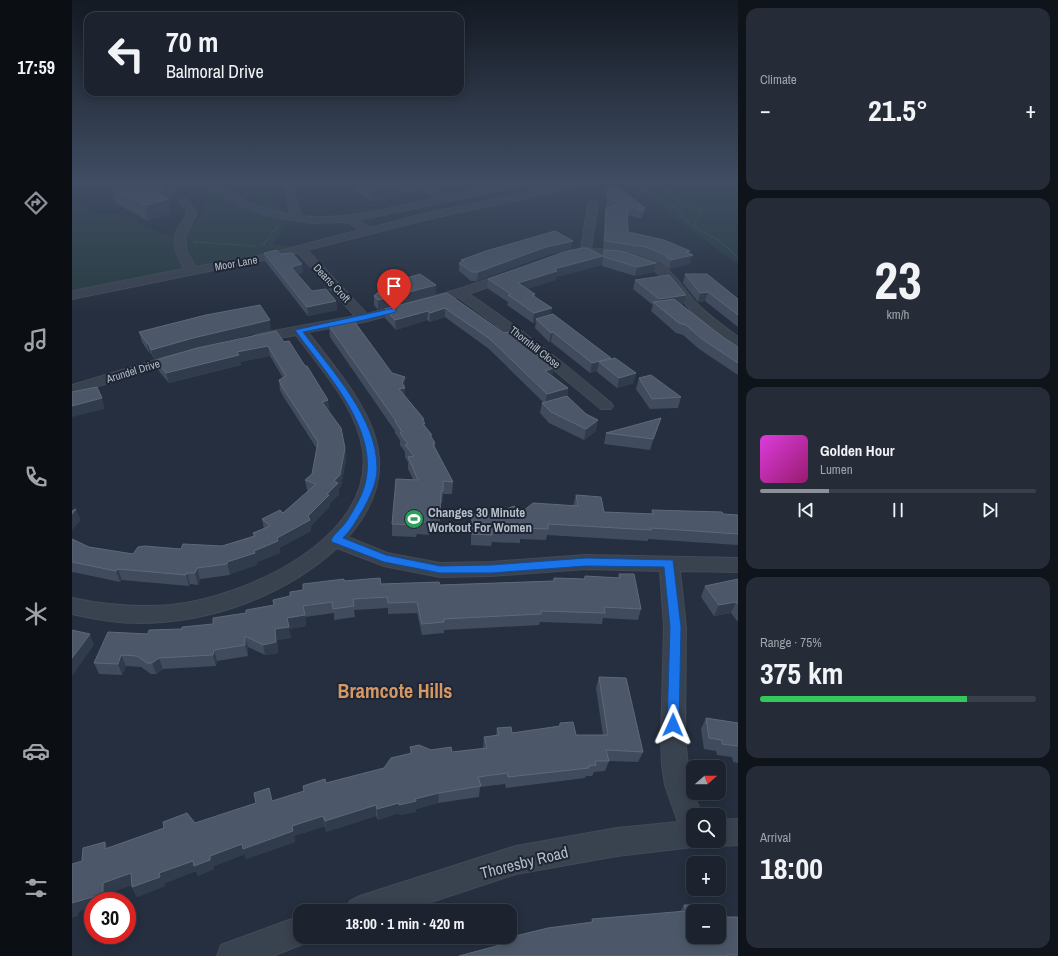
<!DOCTYPE html>
<html lang="en">
<head>
<meta charset="utf-8">
<style>
  body { margin:0; font-family:"Archivo Narrow",sans-serif; background:#252b37; color:#f1f3f6; height:100vh; display:flex; flex-direction:column; font-size:15px; white-space:nowrap }
  * { box-sizing:border-box; margin:0 }
  p { font-size:13px; color:#a0a4aa }
  .icon { flex:none; width:22px; height:22px; fill:none; stroke:currentColor; stroke-width:2; stroke-linecap:round; stroke-linejoin:round }
  .map { position:relative; flex:1; overflow:hidden }
  .panel { display:flex; flex-direction:column; gap:8px; padding:8px; background:#0f131a; width:320px }
  .panel>* { flex:none }
  .hud { position:absolute; left:12px; top:12px; width:380px; height:84px; border-radius:12px; box-shadow:0 2px 10px #0003,0 0 0 1px #3a404b; background:#1c232f; color:#f1f3f6; overflow:hidden }
  .needle { width:26px; rotate:70deg }
  .buttons { position:absolute; left:614px; top:760px; display:grid; gap:8px }
  .buttons a { display:grid; place-items:center; width:40px; height:40px; border-radius:8px; background:#1c232f; box-shadow:0 2px 10px #0003,0 0 0 1px #3a404b; font-size:20px }
  .speed { position:absolute; left:12px; top:892px; display:flex; gap:8px; font-size:20px; font-weight:700; text-align:center }
  .speed>* { display:grid; place-content:center; width:52px; height:52px; border-radius:50%; background:#1c232f; box-shadow:0 2px 10px #0003,0 0 0 1px #3a404b; line-height:1 }
  .speed .limit { border:6px solid #d22; background:#fff; color:#111 }
  .pin { position:absolute; display:grid; place-items:center; width:34px; height:34px; color:#fff; margin:-41px -17px; border-radius:50% 50% 50% 0; rotate:-45deg; box-shadow:0 0 4px #0007 }
  .pin .icon { rotate:45deg }
  .me { position:absolute; width:44px; margin:-22px; rotate:1deg; stroke-linejoin:round; filter:drop-shadow(0 0 3px #0008) }
  .turn { display:flex; align-items:center; gap:14px; height:84px; padding:0 16px; font-size:18px }
  .turn .icon { width:52px; height:52px; stroke-width:2.5 }
  .turn b { display:block; font-size:28px; line-height:34px }
  .big { font-size:30px; font-weight:700; line-height:1.1 }
  .panel .widget { flex:1; display:flex; flex-direction:column; justify-content:center; gap:6px; min-width:0; padding:0 14px; border-radius:12px; background:#252b37 }
  .panel .dial { align-items:center; gap:0 }
  .dial b { font-size:52px; line-height:1 }
  .song { display:flex; align-items:center; gap:12px }
  .cover { width:48px; height:48px; border-radius:6px; background:linear-gradient(135deg,hsl(300 70% 55%),hsl(320 70% 35%)) }
  .played { height:4px; border-radius:2px; background:linear-gradient(90deg,#8c9099 25%,#3a404b 25%) }
  .keys { display:flex; justify-content:space-around; direction:ltr }
  .heat { display:flex; justify-content:space-between; align-items:center; font-size:22px; direction:ltr }
  .charge { height:6px; border-radius:3px; background:linear-gradient(90deg,#34c759 75%,#3a404b 0) }
  .trip { position:absolute; left:221px; top:904px; width:224px; height:40px; border-radius:12px; background:#1c232f; box-shadow:0 2px 10px #0003,0 0 0 1px #3a404b; font-weight:700; line-height:40px; text-align:center }
  main { display:flex; flex:1; min-height:0 }
  .menu { display:flex; flex-direction:column; width:72px; justify-content:space-around; align-items:center; background:#0b0e13; color:#a0a4aa }
  .menu .icon { width:28px; height:28px }
  .menu .active { color:#8c9099 }
  .menu b { font-size:18px; color:#f1f3f6 }
  .map>svg:first-child { display:block }
</style>
</head>
<body>
<main>
<nav class="menu">
<b>17:59</b>
<svg class="icon active" aria-label="directions" viewBox="0 0 24 24"><path d="M12 3l9 9-9 9-9-9zM9 14v-3h6M13 9l2 2-2 2"/></svg>
<svg class="icon" aria-label="music" viewBox="0 0 24 24"><path d="M9 18V5l10-2v13"/><circle cx="6" cy="18" r="3"/><circle cx="16" cy="16" r="3"/></svg>
<svg class="icon" aria-label="phone" viewBox="0 0 24 24"><path d="M5 4h4l2 5-3 2q2 4 5 5l2-3 5 2v4C11 20 4 13 5 4z"/></svg>
<svg class="icon" aria-label="climate" viewBox="0 0 24 24"><path d="M12 3v18M4 7l16 10M4 17L20 7"/></svg>
<svg class="icon" aria-label="car" viewBox="0 0 24 24"><path d="M5 17H2v-5l4-1 3-4h7l3 4 3 1v5h-3M9 17h6M6 11h13"/><circle cx="7" cy="17" r="2"/><circle cx="17" cy="17" r="2"/></svg>
<svg class="icon" aria-label="filters" viewBox="0 0 24 24"><path d="M4 7h16M4 17h16"/><circle cx="9" cy="7" r="2"/><circle cx="15" cy="17" r="2"/></svg>
</nav>
<div class="map">
<svg width="666" height="956" viewBox="0 0 666 956">
  <rect width="100%" height="100%" fill="#252f3f"/>
  <g fill="#273c40">
    <path d="M156 182H175L199 185 211 212 192 209 183 198C166 199 164 194 156 182Z"/>
    <path d="M552 182H666V264Z"/>
    <path d="M141 191 175 206 216 218 217 223 201 244 224 247 0 290V202L29 215 41 213 104 238C124 229 132 210 141 191Z"/>
  </g>
  <g fill="none" stroke-linecap="round" stroke-linejoin="round">
    <g stroke="#424a58" stroke-width="2">
      <g id="minor">
        <path d="M126 182H136L180 204 219 215 211 182H219L229 216C275 221 320 207 365 198L338 182H348L374 196 445 182H460L456 185 286 220 298 228 347 215 503 182H518L514 185 348 221 235 250 295 314 384 290 432 274H440L442 276 440 278 397 294C447 327 493 364 539 403L541 406 539 409H529L458 350 386 297 292 322 236 332C287 399 344 458 276 537L315 553 368 563 419 562 514 555 666 558V572L608 571 614 627 613 739 616 765 621 793 630 815H621V841H632L631 844 621 847 545 856 444 874 332 911H273L278 901 288 896 444 846 545 828 606 822 593 785 590 765 589 739 592 627 588 571 514 569 419 576 368 577 312 566 265 548C212 596 138 623 66 623 44 623 22 619 0 614V598C33 605 65 608 99 605 170 598 303 540 291 451 285 407 249 369 224 335L185 342 178 338 185 334 283 316 226 253 0 299V291L112 269C106 257 98 243 105 230 108 224 113 219 115 213L107 202 112 199 115 200 125 213 113 237 115 252 123 267 200 253 288 230 275 222 240 223 196 216 168 205Z"/>
        <path d="M521 201 526 204 519 249C545 249 577 253 597 271 607 280 614 292 623 302 636 315 651 326 666 337V347L661 346 622 314 593 279 577 267 547 257 497 255 496 253 497 251 509 249 516 204Z"/>
        <path d="M107 353 112 354 114 357 112 360 0 394V385Z"/>
        <path d="M666 819V845L647 846 637 843V841H647V820Z"/>
        <path d="M228 916V937H240L238 941 201 956H145L149 945Z"/>
      </g>
    </g>
    <g stroke="#405558" stroke-width="1.5" stroke-dasharray="1.5 1.5" stroke-linecap="butt">
      <path d="M0 182H4"/>
      <path d="M198 182 203 190"/>
      <path d="M561 182C577 194 596 201 611 214L609 216 622 227 646 240 666 257"/>
      <path d="M584 182 582 184 600 194 606 201 629 211V214L623 221 624 227"/>
      <path d="M122 242 184 246"/>
      <path d="M190 246 207 225"/>
    </g>
    <use href="#minor" fill="#39424f" fill-rule="evenodd"/>
  </g>
  <g fill="#404c5d">
    <path d="M53 182H95L99 183 102 198 96 199 99 214 76 221 42 202 39 187 54 183Z"/>
    <path d="M284 182H345V191L300 202 284 190Z"/>
    <path d="M536 186 573 208 571 216 569 219 557 215V216H555L556 232 618 251 617 253 618 264 597 269 589 263 572 256 556 253 584 263 582 272 563 276 530 266 531 260 530 265 484 277 483 280 455 289 463 294V297L479 315 539 358V359L562 383 545 388 525 372V371L518 373 479 342H477L463 328 464 322 461 323 435 305 436 302 415 288 416 279 531 256 532 250H535L531 249 533 216 534 208 537 207 534 206Z"/>
    <path d="M499 249 472 256 405 281H399L387 271V263L389 262V260Z"/>
    <path d="M192 253 208 254 231 273 225 274 240 291 264 301 265 310 236 316 193 261Z"/>
    <path d="M613 274 666 299V327L633 301 626 302 611 283Z"/>
    <path d="M563 280 611 304 609 305 652 338 666 347V375L627 349 611 335 604 333 579 311 581 305 561 289Z"/>
    <path d="M324 281 364 285V294L306 310 302 305V296Z"/>
    <path d="M375 293 481 376 496 388 495 397 524 431 512 440 477 423 468 413 470 403 471 402 417 349 373 317 358 322 355 320 324 330 313 318V309Z"/>
    <path d="M257 326 320 373 333 377V396L352 419 353 426 363 443V448L381 482 380 494H371L370 503H368V526H357V535L345 534 344 537 320 536V524L341 479 336 469V462L333 457V452L328 445V440L323 433V431L258 337Z"/>
    <path d="M199 330 123 348 82 359 79 353H77L70 342 67 332Z"/>
    <path d="M212 342 233 366 256 400 257 411 273 448 274 459 269 486 267 488V494L258 503V506L239 526V531L207 548 208 553 185 562V565L158 574V575L128 579 126 585 118 584 117 586 50 580 48 582 1 572 0 573V539L17 547 61 554 109 549 150 546 181 536V533L192 529 190 519 211 513 236 491 235 490 233 480 240 474 245 449 211 396 208 390 207 380 211 378 198 356 168 362 169 365 97 383 86 370 84 360Z"/>
    <path d="M567 378 609 397 606 408 578 409 564 389Z"/>
    <path d="M586 428 578 450 532 444 534 433Z"/>
    <path d="M504 495 532 512 579 514 580 510 666 515V545L576 539V541L475 535 474 540 448 539V543L420 542 419 546 399 545V525L400 514 427 515V512H450L501 506Z"/>
    <path d="M547 574 569 609 566 620 531 618 530 624 468 622 467 625 372 630V633L350 635 345 613 316 614V608L282 610 283 617 262 620V613L233 617 234 626 217 629 219 638 205 640 206 653 193 655 176 647V656L145 661 144 666 91 669 84 674H79L69 667 54 666 50 675 27 674 22 663 76 634 141 624 174 613 202 605 231 590 272 581 309 584 368 585 481 581 482 578 512 579 513 576 546 578Z"/>
    <path d="M666 579V620L665 621 659 613 642 616 629 597 633 586Z"/>
    <path d="M527 677 571 752 566 762 537 761 533 771 522 772 520 776H514L513 778 434 788 433 784 408 787 407 797 366 803 344 809V812L327 815V813L306 820 304 816 254 832 253 826 222 836 223 842 174 859 173 854 142 866V869L126 876 124 871 93 883V886L65 897 59 885 38 893 6 912V916L10 861 33 842 36 848 200 801 232 791 231 786 254 783 312 768 338 754V747L380 752 411 749 412 737 424 736 425 728 440 733 487 727 488 723 504 735H531L524 688Z"/>
    <path d="M634 718 666 723V763L661 762 660 757 645 755 644 751 632 749 629 729Z"/>
    <path d="M612 905 621 937 666 917V956H387L430 944 431 939 519 922 520 919 608 912Z"/>
  </g>
  <g fill="#303b4c">
    <path d="M338 182H345V191L300 202V190Z"/>
    <path d="M99 183 102 198 96 199 99 214 76 221 73 205 85 193 89 186Z"/>
    <path d="M573 208 571 216 569 219 571 211Z"/>
    <path d="M501 241 499 249 472 256 405 281 406 272 474 247Z"/>
    <path d="M618 251 617 256 621 255 618 264 597 269 599 260 614 252Z"/>
    <path d="M531 256 530 265 484 277 483 280 445 292 446 283 482 269Z"/>
    <path d="M584 263 582 272 563 276 565 267Z"/>
    <path d="M230 264 231 273 220 275 219 267Z"/>
    <path d="M364 285V294L306 310V300Z"/>
    <path d="M636 292 633 301 626 302 628 293Z"/>
    <path d="M614 295 611 304 588 307 586 305 587 299Z"/>
    <path d="M264 301 265 310 236 316 235 307Z"/>
    <path d="M373 308V317L358 322V313Z"/>
    <path d="M480 308 478 318 464 319V322L461 323 462 313Z"/>
    <path d="M356 311 355 320 324 330 323 320Z"/>
    <path d="M198 320 199 330 123 348 82 359 79 350 121 338Z"/>
    <path d="M481 332 479 342H477L479 333Z"/>
    <path d="M75 343H76L79 353H77Z"/>
    <path d="M196 346 198 356 168 362 169 365 97 383 94 373 165 352Z"/>
    <path d="M539 358 537 368 527 362 525 371 518 373 520 363Z"/>
    <path d="M482 368 480 379 473 371Z"/>
    <path d="M564 373 562 383 545 388 547 378Z"/>
    <path d="M333 377V399L327 389Z"/>
    <path d="M496 388 495 398 473 404 475 394Z"/>
    <path d="M30 398 33 409 0 417V406Z"/>
    <path d="M256 400 257 410 251 412 250 402Z"/>
    <path d="M589 418 586 428 578 450 581 439Z"/>
    <path d="M526 420 524 431 512 440 514 429Z"/>
    <path d="M273 448 274 459 269 486 267 488V494L258 503V506L239 526V531L207 548 208 553 185 562V565L158 574V575L155 562 182 551 205 538 236 516 255 494 262 481Z"/>
    <path d="M4 509 9 520 0 530V514Z"/>
    <path d="M125 568 128 579 126 585 123 573Z"/>
    <path d="M46 569 50 580 48 582 44 571Z"/>
    <path d="M115 573 118 584 117 586 114 575Z"/>
    <path d="M664 602 659 613 642 616 647 605Z"/>
    <path d="M233 615 234 626 217 629 219 638 205 640 206 653 193 655 191 645 203 629 215 618Z"/>
    <path d="M18 634 22 645 0 676V658Z"/>
    <path d="M173 636 176 647V656L173 645Z"/>
    <path d="M142 650 145 661 144 666 141 655Z"/>
    <path d="M49 655 54 666 50 675 46 664Z"/>
    <path d="M87 658 91 669 84 674 80 663Z"/>
    <path d="M367 793 366 803 344 809V812L327 815V805L343 799Z"/>
    <path d="M327 803V813L306 820 305 809Z"/>
    <path d="M304 805V816L254 832 253 821Z"/>
    <path d="M251 816 253 826 222 836 223 842 174 859 173 854 142 866V869L126 876 124 871 93 883V886L65 897 60 887 87 873 121 861 138 856 220 826Z"/>
    <path d="M33 842 39 852 33 849Z"/>
    <path d="M59 873 64 883 38 893 37 901H21V908L6 912V916L0 918V903L31 883Z"/>
  </g>
  <g fill="#4c5869" stroke="#5d6878">
    <path d="M57 182H95L99 183 89 186 94 188 87 190 90 192 85 193 96 199 73 205 39 187 58 182Z"/>
    <path d="M287 182H338L300 190Z"/>
    <path d="M536 186 546 188 573 208 571 211 559 207V208H555L556 232 592 240 618 251 614 252 621 255 599 260 591 254 574 247 533 241 534 208 545 204V201L535 198Z"/>
    <path d="M483 231 501 241 474 247 406 272H400L387 263 392 261 389 260 414 251Z"/>
    <path d="M510 248H516L531 256 482 269 485 271 446 283 463 294 460 295 480 308 462 313 436 295 439 294 416 279 492 252Z"/>
    <path d="M205 250 208 254 220 253 230 264 219 267 240 291 254 289 264 301 235 307 192 253Z"/>
    <path d="M532 250 549 251 584 263 565 267 532 257Z"/>
    <path d="M348 274 364 285 306 300 302 296 318 280 324 281Z"/>
    <path d="M613 274H635L666 299V315L636 292 628 293Z"/>
    <path d="M597 275 614 295 587 299 563 280Z"/>
    <path d="M375 293 432 333 436 332 453 344 482 368 473 371 496 388 475 394 418 339 373 308 358 313 356 311 323 320 313 309Z"/>
    <path d="M602 299 652 338 666 347V363L630 339 614 325 607 323 581 302Z"/>
    <path d="M188 305 198 320 121 338 79 350 76 343H75L67 332 134 315Z"/>
    <path d="M481 314 539 358 520 363 481 332 479 333 464 319Z"/>
    <path d="M282 321 320 373 333 377 330 383 333 388 327 389 352 419 350 420 353 423 351 424 360 435H358L363 443 361 444 381 482 371 481V491H369L368 514 357 513V522H345V525L320 524 324 479 346 480 336 457 342 456 333 445 336 444 328 433 330 432 323 421H324L257 326Z"/>
    <path d="M204 331 212 342 217 341 233 366H235L256 400 250 402 269 428 273 448 268 475 262 481 266 483 255 494 257 495 236 516 238 520 205 538 206 541 182 551 183 553 155 562V564L125 568 123 573H115L114 575 46 569 44 571 0 562V539L17 547 61 554 66 547 73 546 109 549 111 544 150 546 183 536 181 533 198 526 190 519 208 510 211 513 244 484 233 480 240 474 246 442 209 385 207 380 214 376 196 346 165 352 167 355 94 373 84 360 125 348Z"/>
    <path d="M543 358 564 373 547 378 527 362Z"/>
    <path d="M579 375 609 397 580 399 567 378Z"/>
    <path d="M25 387 30 398 0 406V392Z"/>
    <path d="M495 396 514 414 526 420 514 429 479 412 470 403Z"/>
    <path d="M589 418 581 439 534 433Z"/>
    <path d="M504 495 529 497 532 512 582 514 580 510 650 512 651 514 666 515V534L579 528V530L476 524V529L449 528V532L420 531V535L400 534V514L428 515 427 512 442 506 450 512 461 503 506 506Z"/>
    <path d="M4 509 0 514V511Z"/>
    <path d="M547 574H562L569 609 532 607 533 613 469 611V614L372 619V622L350 624 345 602 316 603 315 597 281 599 282 606 261 609 260 602 231 606 233 615 215 618 217 627 203 629 204 642 191 645 173 636V645L142 650 141 655 87 658 80 663H75L65 656 49 655 46 664 22 663 36 632 76 634 77 630 110 629V627L141 624V618L174 613V610L202 605 201 600 218 596V592L231 590V584L272 579V581L308 578 309 584 367 582 368 585 482 581V578L513 579V576L548 578Z"/>
    <path d="M666 579V604L664 602 647 605 633 586Z"/>
    <path d="M0 630 18 634 0 658Z"/>
    <path d="M527 677 554 678 571 752 534 750 537 761H523L524 765 516 766 517 768 436 777 435 773 406 777 409 786 367 793 343 799 344 801 327 805V803L305 809 304 805 253 821 251 816 220 826 221 831 171 849 170 844 138 856V860L122 866 121 861 87 873 88 877 60 887 59 873 31 883V894L0 903V864L10 861 11 848 33 842V849L92 828 91 822 115 813 123 823 184 803 182 793 197 788 200 801 232 791 231 786 253 779 254 783 312 768 319 758 340 753 338 747 347 745 359 750 379 747 380 752 415 748 412 737 427 735 425 728 439 727 440 733 488 726V723L501 722 504 735H536Z"/>
    <path d="M634 718 666 723V746L650 744V740L637 738Z"/>
    <path d="M612 905H636L637 910H644V911H621V937H647V917H666V955H655L656 956H387L432 944 431 939 476 928 521 922 520 919 614 911Z"/>
  </g>
  <linearGradient id="sky" x2="0" y2="1"><stop stop-color="#141a23"/><stop offset="0.58" stop-color="#404d63"/><stop offset="1" stop-color="#404d63" stop-opacity="0"/></linearGradient>
  <rect width="666" height="315" fill="url(#sky)"/>
  <path fill="#1a73e8" stroke="#114b97" d="M322 308 324 309V312L292 320 231 332C259 370 306 419 305 469 305 483 297 499 290 511 284 521 279 530 271 538L314 555 368 566 419 565 514 558 601 560 609 627 607 725 606 729 601 731 597 729 595 725 598 627 592 567 514 566 419 573H368L312 562 260 542 259 540C262 534 267 531 271 526 277 519 282 509 287 500 318 439 256 377 223 330Z"/>
  <defs>
    <g id="stadium-disc" transform="scale(1)"><circle r="9.5" fill="#2e9e5b" stroke="#1e2634"/><path d="M0-5a6.5 5 0 1 0 0 10a6.5 5 0 1 0 0-10ZM-3.5-1.8h7v3.6h-7Z" fill="#fff"/></g>
  </defs>
  <g fill-rule="evenodd">
    <use href="#stadium-disc" x="342" y="519"/>
  </g>
  <g text-anchor="middle" dominant-baseline="central" stroke-width="4" stroke-linejoin="round" paint-order="stroke">
    <g font-size="11" fill="#b5bdc9" stroke="#1e2634">
      <text transform="translate(164 263) rotate(-10)">Moor Lane</text>
      <text transform="translate(260 283) rotate(47)">Deans Croft</text>
      <text transform="translate(463 347) rotate(38)">Thornhill Close</text>
      <text transform="translate(61 371) rotate(-17)">Arundel Drive</text>
    </g>
    <g font-size="13" font-weight="bold" fill="#b5bdc9" stroke="#1e2634" text-anchor="start">
      <text x="356" y="512">Changes 30 Minute<tspan x="356" dy="15">Workout For Women</tspan></text>
    </g>
    <g font-size="16" fill="#b5bdc9" stroke="#1e2634">
      <text transform="translate(452 862) rotate(-14)">Thoresby Road</text>
    </g>
    <g font-size="20" font-weight="bold" fill="#d39866" stroke="#1e2634">
      <text x="323" y="690">Bramcote Hills</text>
    </g>
  </g>
</svg>
<div class="buttons">
<a><svg class="needle" viewBox="-14 -14 28 28"><path d="M0-13l5 13h-10z" fill="#e53935"/><path d="M0 13l5-13h-10z" fill="#a0a4aa"/></svg></a>
<a><svg class="icon" aria-label="search" viewBox="0 0 24 24"><circle cx="10" cy="10" r="6"/><path d="M15 15l6 6"/></svg></a>
<a>+</a>
<a>−</a>
</div>
<div class="speed"><div class="limit">30</div></div>
<div class="pin" style="left:322px;top:310px;background:#d93025"><svg class="icon" aria-label="arrive" viewBox="0 0 24 24"><path d="M6 21V4h12l-3 4 3 4H6"/></svg></div>
<svg class="me" style="left:601px;top:725px" viewBox="-20 -20 40 40"><path d="M0-17L14 15 0 8-14 15z" fill="#1a73e8" stroke="#fff" stroke-width="4"/></svg>
<div class="trip">18:00 · 1 min · 420 m</div>
<div class="hud">
<div class="turn"><svg class="icon" aria-label="left" viewBox="0 0 24 24"><path d="M17 20v-9H6M10 6l-5 5 5 5"/></svg><div><b>70 m</b>Balmoral Drive</div></div>
</div>
</div>
<section class="panel">
<div class="widget"><p>Climate</p>
<div class="heat"><a>−</a><b class="big">21.5°</b><a>+</a></div>
</div>
<div class="widget dial"><b>23</b><p>km/h</p></div>
<div class="widget">
<div class="song"><i class="cover"></i><div><b>Golden Hour</b><p>Lumen</p></div></div>
<div class="played"></div>
<div class="keys"><svg class="icon" aria-label="previous" viewBox="0 0 24 24"><path d="M18 5L8 12l10 7zM5 5v14"/></svg><svg class="icon" aria-label="pause" viewBox="0 0 24 24"><path d="M8 5v14M16 5v14"/></svg><svg class="icon" aria-label="next" viewBox="0 0 24 24"><path d="M6 5l10 7-10 7zM19 5v14"/></svg></div>
</div>
<div class="widget"><p>Range · 75%</p><b class="big">375 km</b><div class="charge"></div></div>
<div class="widget"><p>Arrival</p><b class="big">18:00</b></div>
</section>
</main>
</body>
</html>
